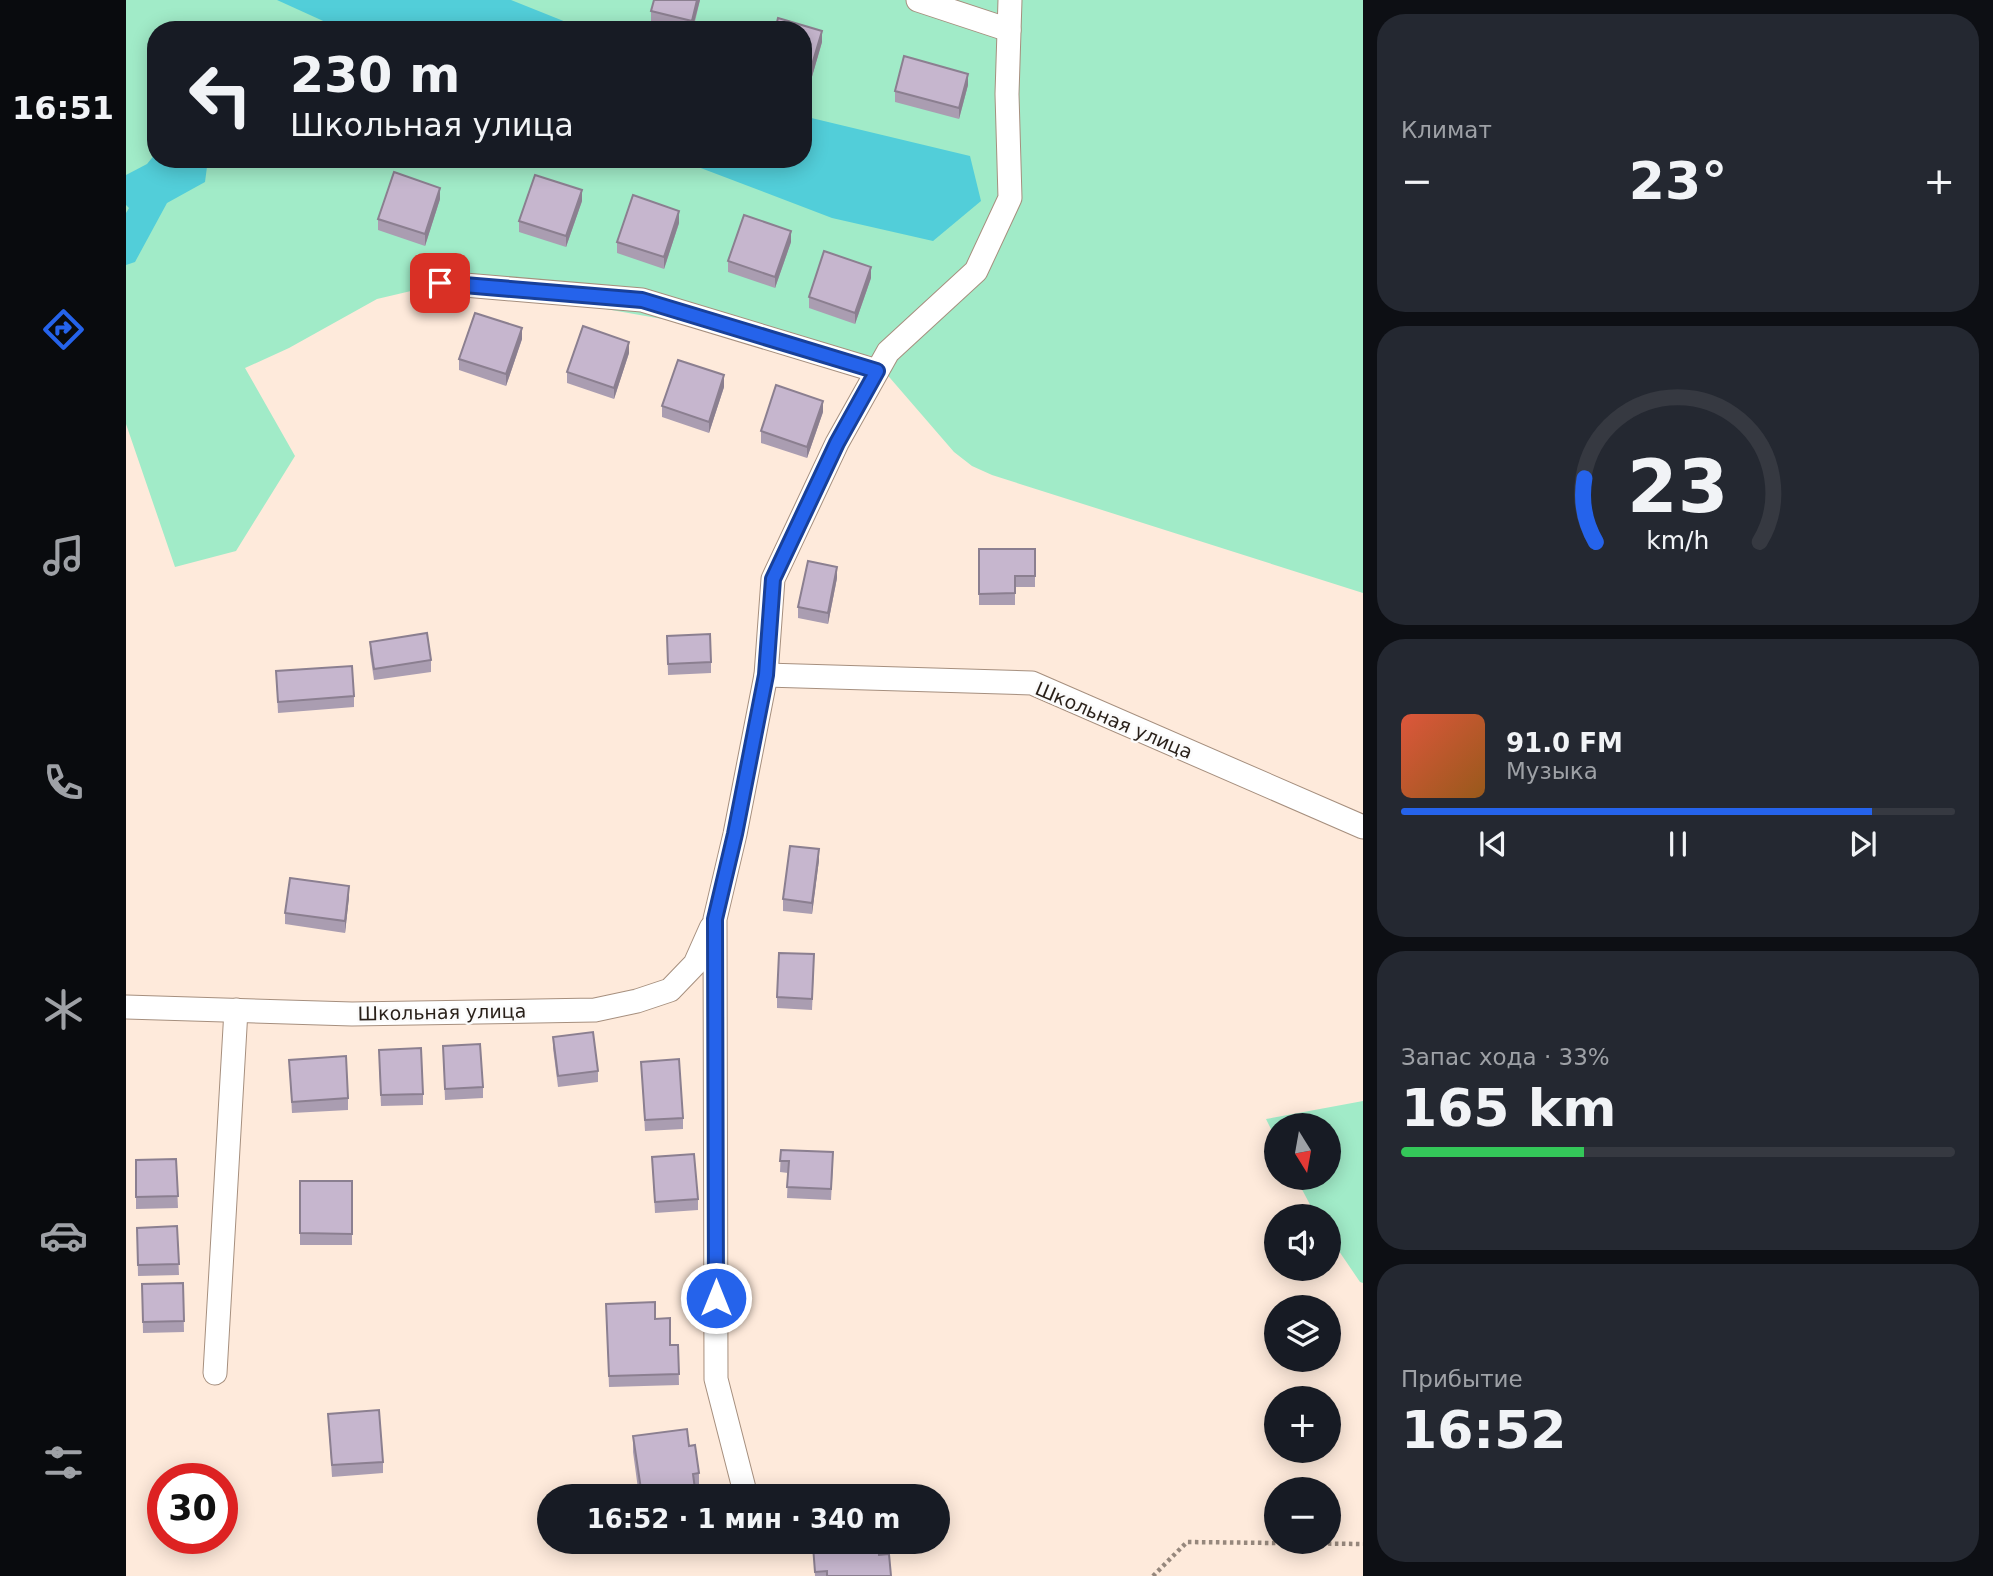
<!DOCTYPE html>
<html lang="ru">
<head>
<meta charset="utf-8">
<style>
  body { margin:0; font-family:"DejaVu Sans",sans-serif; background:#242831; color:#f1f3f6; height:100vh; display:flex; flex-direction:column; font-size:26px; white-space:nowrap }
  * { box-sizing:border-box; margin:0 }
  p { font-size:23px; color:#9ea1a6 }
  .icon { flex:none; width:38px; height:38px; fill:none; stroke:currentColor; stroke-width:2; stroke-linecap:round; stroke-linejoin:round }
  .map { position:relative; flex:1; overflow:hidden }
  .side { display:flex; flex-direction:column; gap:14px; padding:14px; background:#0d0f14; width:630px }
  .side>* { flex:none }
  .guide { position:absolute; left:21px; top:21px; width:665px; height:147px; border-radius:28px; box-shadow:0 4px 18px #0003; background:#171b24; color:#f1f3f6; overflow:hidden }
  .needle { width:46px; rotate:169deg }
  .controls { position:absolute; left:1138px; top:1113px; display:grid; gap:14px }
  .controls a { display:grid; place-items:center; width:77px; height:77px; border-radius:50%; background:#171b24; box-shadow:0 4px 18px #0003; font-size:35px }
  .speed { position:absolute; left:21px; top:1463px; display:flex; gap:14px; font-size:35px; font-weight:700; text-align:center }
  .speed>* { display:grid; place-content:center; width:91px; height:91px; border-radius:50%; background:#171b24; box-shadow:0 4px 18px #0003; line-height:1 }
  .speed .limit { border:10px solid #d22; background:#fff; color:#111 }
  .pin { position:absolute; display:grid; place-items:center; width:60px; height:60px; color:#fff; margin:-30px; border-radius:14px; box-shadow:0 4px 10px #0006 }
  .me { position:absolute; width:77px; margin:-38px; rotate:0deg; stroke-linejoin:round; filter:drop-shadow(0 0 5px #0008) }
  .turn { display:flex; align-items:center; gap:24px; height:147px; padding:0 28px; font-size:32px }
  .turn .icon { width:91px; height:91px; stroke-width:2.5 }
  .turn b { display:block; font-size:49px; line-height:60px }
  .big { font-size:52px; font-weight:800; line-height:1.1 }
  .side .card { flex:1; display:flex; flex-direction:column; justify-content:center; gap:10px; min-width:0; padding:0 24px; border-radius:28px; background:#242831 }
  .side .dial { align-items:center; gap:0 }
  .dial svg { height:182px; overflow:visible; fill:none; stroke:#363941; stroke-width:7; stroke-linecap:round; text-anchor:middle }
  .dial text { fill:#f1f3f6; stroke:none }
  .song { display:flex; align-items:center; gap:21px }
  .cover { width:84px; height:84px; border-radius:10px; background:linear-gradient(135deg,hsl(10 70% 55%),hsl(30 70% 35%)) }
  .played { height:7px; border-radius:4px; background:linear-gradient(90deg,#2563eb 85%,#363941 85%) }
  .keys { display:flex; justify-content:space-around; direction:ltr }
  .heat { display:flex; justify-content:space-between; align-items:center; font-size:38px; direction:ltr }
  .charge { height:10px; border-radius:5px; background:linear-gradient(90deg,#34c759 33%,#363941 0) }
  .trip { position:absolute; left:411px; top:1484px; width:413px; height:70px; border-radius:35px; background:#171b24; box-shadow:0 4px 18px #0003; font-weight:800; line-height:70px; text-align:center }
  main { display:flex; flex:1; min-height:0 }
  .tab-bar { display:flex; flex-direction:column; width:126px; justify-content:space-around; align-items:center; background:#090b0e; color:#9ea1a6 }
  .tab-bar .icon { width:49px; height:49px }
  .tab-bar .active { color:#2563eb }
  .tab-bar b { font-size:32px; color:#f1f3f6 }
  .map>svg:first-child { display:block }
</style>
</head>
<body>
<main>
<nav class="tab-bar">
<b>16:51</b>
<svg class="icon active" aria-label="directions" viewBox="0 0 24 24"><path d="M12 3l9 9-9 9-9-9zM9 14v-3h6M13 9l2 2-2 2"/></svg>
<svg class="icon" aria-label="music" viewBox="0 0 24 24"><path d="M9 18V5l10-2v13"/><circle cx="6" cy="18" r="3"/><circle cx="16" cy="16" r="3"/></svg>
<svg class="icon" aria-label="phone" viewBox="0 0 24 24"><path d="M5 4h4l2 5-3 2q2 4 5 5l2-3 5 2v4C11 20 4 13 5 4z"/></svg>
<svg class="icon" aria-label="climate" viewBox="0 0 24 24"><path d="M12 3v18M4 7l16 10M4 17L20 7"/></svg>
<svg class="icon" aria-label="car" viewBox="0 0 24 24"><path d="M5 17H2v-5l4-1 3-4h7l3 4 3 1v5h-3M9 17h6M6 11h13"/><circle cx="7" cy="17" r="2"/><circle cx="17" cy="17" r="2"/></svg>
<svg class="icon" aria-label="filters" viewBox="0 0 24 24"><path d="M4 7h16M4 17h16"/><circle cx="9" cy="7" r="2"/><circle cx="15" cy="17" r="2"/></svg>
</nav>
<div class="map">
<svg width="1237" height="1576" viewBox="0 0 1237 1576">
  <rect width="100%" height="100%" fill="#feeadb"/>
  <g fill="#a1ebc8" fill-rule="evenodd">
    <path d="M0 0H1237V593L866 475 846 466 828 452 745 356 446 303 285 291 251 299 163 348 119 368 169 456 110 551 49 567 0 424ZM30 30H677V159H30Z"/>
    <path d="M1237 1101V1283L1234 1282 1202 1235V1216H1190L1170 1178H1202V1125H1150V1139L1140 1119Z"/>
  </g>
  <g fill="#52ced9">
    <path d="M151 0H385L460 30H217Z"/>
    <path d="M677 116 844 156 855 201 807 241 706 218 551 159H677Z"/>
    <path d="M30 153V159H82L79 182 41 203 9 262 0 265V213L3 208 0 205V175L21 164Z"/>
  </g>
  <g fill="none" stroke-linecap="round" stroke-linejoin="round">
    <g stroke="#a68f7e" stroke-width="25">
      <g id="street">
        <path d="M792 0 883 30"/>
        <path d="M315 283 516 300 751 371"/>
        <path d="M640 675 906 683 1237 827"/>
        <path d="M0 1007 226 1014 469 1010 511 1001 544 990 569 964 585 928"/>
        <path d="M89 1373 110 1010"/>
        <path d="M620 1496 590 1379 589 919 609 834 640 675 647 579 711 443 762 352 850 271 884 198 881 94 884 0"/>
      </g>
    </g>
    <path stroke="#96877c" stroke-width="4.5" stroke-dasharray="3.5 3.5" stroke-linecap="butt" d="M1027 1576 1061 1542 1237 1544"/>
    <use href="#street" stroke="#fff" stroke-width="23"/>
  </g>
  <g fill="#aa9db1">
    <path d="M528 0H574L567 30H557L525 22V11Z"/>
    <path d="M677 30 696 42 685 80 677 78Z"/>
    <path d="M842 85 833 119 769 102V91Z"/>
    <path d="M314 199 299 246 252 230V219Z"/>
    <path d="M456 201 440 247 393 232V221Z"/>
    <path d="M553 223 538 269 491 253V242Z"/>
    <path d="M665 242 649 288 602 272V261Z"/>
    <path d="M745 278 729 324 683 308V297Z"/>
    <path d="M396 339 380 386 333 370V359Z"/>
    <path d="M503 353 488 399 441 383V372Z"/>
    <path d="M598 387 583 433 536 417V406Z"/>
    <path d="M697 412 681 458 635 443V431Z"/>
    <path d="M853 549H909V587H889V605H853Z"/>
    <path d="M711 578 702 624 672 618V607Z"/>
    <path d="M541 636 585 662V673L542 675Z"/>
    <path d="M244 642 305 660V672L248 680 244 653Z"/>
    <path d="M150 671 228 696V707L152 713Z"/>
    <path d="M693 860 686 914 657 911V899Z"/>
    <path d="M223 897 219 933 159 924V913Z"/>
    <path d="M688 966 686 1010 651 1008V997Z"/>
    <path d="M427 1037 472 1071V1082L432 1087 427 1048Z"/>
    <path d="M317 1046 357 1087V1098L319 1100Z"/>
    <path d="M163 1060 222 1098V1110L166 1113Z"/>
    <path d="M253 1061 297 1094V1105L255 1106Z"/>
    <path d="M515 1062 557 1118V1129L519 1131Z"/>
    <path d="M655 1150 707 1164 705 1200 661 1198 662 1173 654 1172Z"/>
    <path d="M526 1157 572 1199V1210L529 1213Z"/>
    <path d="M50 1159 52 1208 10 1209V1160Z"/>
    <rect x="174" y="1181" width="52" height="64"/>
    <path d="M51 1226 53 1275 12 1276 11 1228Z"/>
    <path d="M57 1283 58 1332 17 1333 16 1284Z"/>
    <path d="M480 1304 529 1319 544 1345H552L553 1385 483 1387Z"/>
    <path d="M202 1414 257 1462V1473L206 1477Z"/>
    <path d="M507 1436 563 1446 573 1473V1490H569V1496H513L507 1452Z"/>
    <path d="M696 1542 753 1555 765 1576H689L687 1546H696Z"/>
  </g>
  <g fill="#8b7f90">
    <path d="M571 0H574L566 30V21Z"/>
    <path d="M696 31V42L685 80V68Z"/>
    <path d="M842 74V85L833 119V108Z"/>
    <path d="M314 188V199L299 246V234Z"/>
    <path d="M456 190V201L440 247V236Z"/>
    <path d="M553 211V223L538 269V257Z"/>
    <path d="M665 231V242L649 288V277Z"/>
    <path d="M745 267V278L729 324V313Z"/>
    <path d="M396 328V339L380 386V374Z"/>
    <path d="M503 342V353L488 399V388Z"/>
    <path d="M598 375V387L583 433V422Z"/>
    <path d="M697 401V412L681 458V447Z"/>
    <path d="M711 567V578L702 624V613Z"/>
    <path d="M693 849V860L686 914V903Z"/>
    <path d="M223 886V897L219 933V921Z"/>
  </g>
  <g fill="#c6b6ce" stroke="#8b7f90" stroke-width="2">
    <path d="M528 0H571L566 21 525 11Z"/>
    <path d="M652 18 696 31 685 68 677 66V30H649Z"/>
    <path d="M778 56 842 74 833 108 769 91Z"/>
    <path d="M268 172 314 188 299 234 252 219Z"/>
    <path d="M409 175 456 190 440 236 393 221Z"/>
    <path d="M507 195 553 211 538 257 491 242Z"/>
    <path d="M618 215 665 231 649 277 602 261Z"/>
    <path d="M698 251 745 267 729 313 683 297Z"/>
    <path d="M349 313 396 328 380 374 333 359Z"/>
    <path d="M457 326 503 342 488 388 441 372Z"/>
    <path d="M552 360 598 375 583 422 536 406Z"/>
    <path d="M650 385 697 401 681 447 635 431Z"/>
    <path d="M853 549H909V576H889V593L853 594Z"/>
    <path d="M682 561 711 567 702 613 672 607Z"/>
    <path d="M301 633 305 660 248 669 244 642Z"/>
    <path d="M584 634 585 662 542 664 541 636Z"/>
    <path d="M226 666 228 696 152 702 150 671Z"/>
    <path d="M664 846 693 849 686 903 657 899Z"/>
    <path d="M164 878 223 886 219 921 159 913Z"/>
    <path d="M653 953 688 954 686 999 651 997Z"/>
    <path d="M467 1032 472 1071 432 1076 427 1037Z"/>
    <path d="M354 1044 357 1087 319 1089 317 1046Z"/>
    <path d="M295 1048 297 1094 255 1095 253 1050Z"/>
    <path d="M220 1056 222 1098 166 1102 163 1060Z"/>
    <path d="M553 1059 557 1118 519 1120 515 1062Z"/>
    <path d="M655 1150 707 1152 705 1189 661 1187 663 1161H654Z"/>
    <path d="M568 1154 572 1199 529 1202 526 1157Z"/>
    <path d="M50 1159 52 1196 10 1197V1160Z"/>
    <path d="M174 1181H226V1234L174 1233Z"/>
    <path d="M51 1226 53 1264 12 1265 11 1228Z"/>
    <path d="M57 1283 58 1321 17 1322 16 1284Z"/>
    <path d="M529 1302V1319L544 1318V1345H552L553 1374 483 1376 480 1304Z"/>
    <path d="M253 1410 257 1462 206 1465 202 1414Z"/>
    <path d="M561 1429 563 1446 569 1445 573 1473 567 1474 569 1489 516 1496 507 1436Z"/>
    <path d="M696 1542H752L753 1555 763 1554 765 1576H701V1571L689 1572 687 1546H696Z"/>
  </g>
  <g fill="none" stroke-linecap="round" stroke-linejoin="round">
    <g stroke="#184099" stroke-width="18">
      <path id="route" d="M314 283 516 300 751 371 711 443 647 579 640 675 609 834 589 919 590 1298"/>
    </g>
    <use href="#route" stroke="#2563eb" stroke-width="12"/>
  </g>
  <g text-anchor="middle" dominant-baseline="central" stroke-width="5" stroke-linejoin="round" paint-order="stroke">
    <g font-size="19" fill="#281f18" stroke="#fbfbfb">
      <text transform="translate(988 720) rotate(23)">Школьная улица</text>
      <text transform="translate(316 1012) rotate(-1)">Школьная улица</text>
    </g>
  </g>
</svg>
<div class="controls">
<a><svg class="needle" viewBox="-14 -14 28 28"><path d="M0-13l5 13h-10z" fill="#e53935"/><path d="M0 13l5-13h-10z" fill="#9ea1a6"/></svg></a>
<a><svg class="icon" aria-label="sound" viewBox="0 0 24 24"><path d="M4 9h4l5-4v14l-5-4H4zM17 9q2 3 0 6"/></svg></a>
<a><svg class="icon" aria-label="layers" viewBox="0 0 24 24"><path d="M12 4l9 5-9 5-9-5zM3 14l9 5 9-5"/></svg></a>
<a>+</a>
<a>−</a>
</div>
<div class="speed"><div class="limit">30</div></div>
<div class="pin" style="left:314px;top:283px;background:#d93025"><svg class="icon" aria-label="arrive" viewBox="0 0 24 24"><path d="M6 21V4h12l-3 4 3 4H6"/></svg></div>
<svg class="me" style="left:590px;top:1298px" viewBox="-20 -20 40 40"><circle r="17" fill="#2563eb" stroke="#fff" stroke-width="3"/><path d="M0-11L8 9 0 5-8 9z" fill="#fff"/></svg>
<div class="trip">16:52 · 1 мин · 340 m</div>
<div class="guide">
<div class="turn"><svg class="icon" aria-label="left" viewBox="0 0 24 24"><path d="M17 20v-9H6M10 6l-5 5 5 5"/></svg><div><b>230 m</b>Школьная улица</div></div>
</div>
</div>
<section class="side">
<div class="card"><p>Климат</p>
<div class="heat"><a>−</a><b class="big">23°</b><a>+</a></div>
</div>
<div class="card dial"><svg viewBox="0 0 100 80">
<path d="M14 69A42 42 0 1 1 86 69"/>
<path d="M14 69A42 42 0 0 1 9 41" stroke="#2563eb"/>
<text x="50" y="56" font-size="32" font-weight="700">23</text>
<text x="50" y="72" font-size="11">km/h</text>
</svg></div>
<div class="card">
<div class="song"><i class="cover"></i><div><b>91.0 FM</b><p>Музыка</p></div></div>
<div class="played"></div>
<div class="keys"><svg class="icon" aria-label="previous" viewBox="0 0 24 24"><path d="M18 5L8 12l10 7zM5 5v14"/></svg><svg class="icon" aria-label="pause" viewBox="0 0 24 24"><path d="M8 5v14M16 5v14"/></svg><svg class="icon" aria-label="next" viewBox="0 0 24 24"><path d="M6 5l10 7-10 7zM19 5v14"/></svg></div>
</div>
<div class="card"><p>Запас хода · 33%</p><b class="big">165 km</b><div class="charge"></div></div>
<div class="card"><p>Прибытие</p><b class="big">16:52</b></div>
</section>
</main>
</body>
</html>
